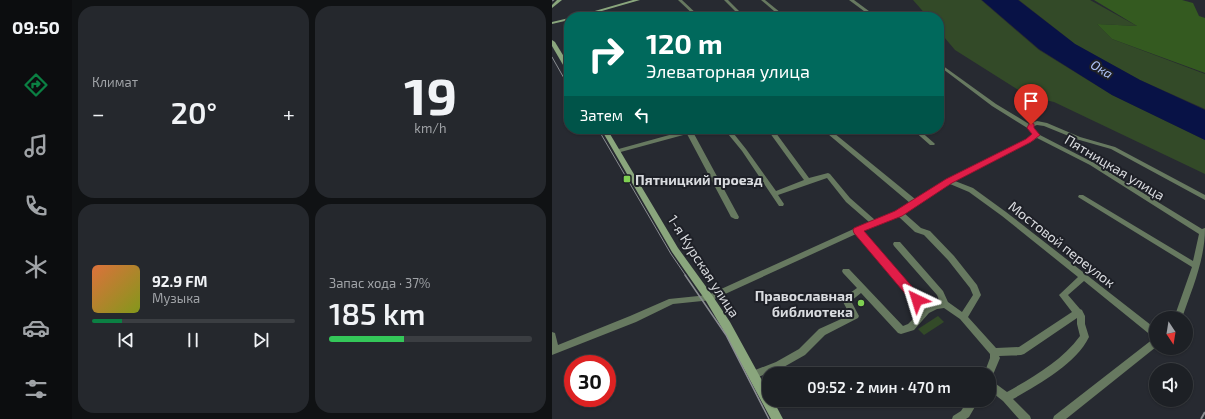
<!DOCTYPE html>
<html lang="ru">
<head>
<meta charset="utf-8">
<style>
  body { margin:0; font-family:"Exo 2",sans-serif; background:#25282d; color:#f1f3f6; height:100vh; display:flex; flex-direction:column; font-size:15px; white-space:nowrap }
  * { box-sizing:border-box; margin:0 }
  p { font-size:13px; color:#a0a3a7 }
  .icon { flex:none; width:22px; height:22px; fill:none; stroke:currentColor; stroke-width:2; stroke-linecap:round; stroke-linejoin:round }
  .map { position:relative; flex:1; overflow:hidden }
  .side { display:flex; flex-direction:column; gap:6px; padding:6px; background:#101214; width:480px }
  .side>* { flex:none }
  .top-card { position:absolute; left:12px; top:12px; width:380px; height:122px; border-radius:16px; box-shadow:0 1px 3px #0004,0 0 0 1px #3b3e42; background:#00695c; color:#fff; overflow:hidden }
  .needle { width:26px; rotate:168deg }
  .controls { position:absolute; left:597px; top:311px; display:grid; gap:8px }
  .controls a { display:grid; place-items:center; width:44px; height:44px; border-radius:50%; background:#1d2025; box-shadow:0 1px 3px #0004,0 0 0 1px #3b3e42; font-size:20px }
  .speed { position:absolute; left:12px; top:355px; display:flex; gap:8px; font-size:20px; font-weight:700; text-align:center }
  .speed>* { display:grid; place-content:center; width:52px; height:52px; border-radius:50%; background:#1d2025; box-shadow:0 1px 3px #0004,0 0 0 1px #3b3e42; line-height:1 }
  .speed .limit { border:6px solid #d22; background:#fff; color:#111 }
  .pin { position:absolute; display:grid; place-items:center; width:34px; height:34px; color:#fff; margin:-41px -17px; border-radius:50% 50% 50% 0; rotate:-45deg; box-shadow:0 0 4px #0007 }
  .pin .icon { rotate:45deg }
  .me { position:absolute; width:44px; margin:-22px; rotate:319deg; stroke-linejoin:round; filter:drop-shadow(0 0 3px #0008) }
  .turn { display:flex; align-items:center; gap:14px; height:84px; padding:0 16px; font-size:18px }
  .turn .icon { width:52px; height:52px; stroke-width:2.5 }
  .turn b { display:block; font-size:28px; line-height:34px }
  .then { display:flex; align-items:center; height:38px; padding:0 16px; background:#0003; gap:8px; font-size:15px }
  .big { font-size:30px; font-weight:600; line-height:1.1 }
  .side .tile { flex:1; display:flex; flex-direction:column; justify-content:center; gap:6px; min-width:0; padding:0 14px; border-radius:16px; background:#25282d }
  .side .dial { align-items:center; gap:0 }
  .dial b { font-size:52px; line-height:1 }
  .song { display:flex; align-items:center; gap:12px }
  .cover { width:48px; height:48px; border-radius:6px; background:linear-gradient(135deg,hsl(20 70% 55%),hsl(70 70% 35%)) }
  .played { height:4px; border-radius:2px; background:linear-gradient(90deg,#0b8043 15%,#3b3e42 15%) }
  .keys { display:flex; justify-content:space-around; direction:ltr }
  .heat { display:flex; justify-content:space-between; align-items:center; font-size:22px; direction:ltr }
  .charge { height:6px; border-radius:3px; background:linear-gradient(90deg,#34c759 37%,#3b3e42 0) }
  .side .tiles { flex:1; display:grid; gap:6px; grid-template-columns:repeat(2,1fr) }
  .trip { position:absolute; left:210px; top:367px; width:234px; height:40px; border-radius:16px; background:#1d2025; box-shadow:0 1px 3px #0004,0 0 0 1px #3b3e42; font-weight:600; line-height:40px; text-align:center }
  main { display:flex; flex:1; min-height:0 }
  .tab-bar { display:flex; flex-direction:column; width:72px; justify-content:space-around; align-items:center; background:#0c0d0f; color:#a0a3a7 }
  .tab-bar .icon { width:28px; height:28px }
  .tab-bar .active { color:#0b8043 }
  .tab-bar b { font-size:18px; color:#f1f3f6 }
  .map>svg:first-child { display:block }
</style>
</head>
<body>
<main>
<nav class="tab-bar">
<b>09:50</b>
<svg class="icon active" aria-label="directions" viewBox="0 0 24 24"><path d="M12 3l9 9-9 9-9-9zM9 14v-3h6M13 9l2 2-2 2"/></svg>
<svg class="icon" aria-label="music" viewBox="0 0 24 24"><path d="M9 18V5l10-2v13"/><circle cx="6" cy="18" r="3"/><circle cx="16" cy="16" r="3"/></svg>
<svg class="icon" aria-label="phone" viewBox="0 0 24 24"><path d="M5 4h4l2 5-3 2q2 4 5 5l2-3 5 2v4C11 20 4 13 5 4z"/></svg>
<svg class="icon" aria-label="climate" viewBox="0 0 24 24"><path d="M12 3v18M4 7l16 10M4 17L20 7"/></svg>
<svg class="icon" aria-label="car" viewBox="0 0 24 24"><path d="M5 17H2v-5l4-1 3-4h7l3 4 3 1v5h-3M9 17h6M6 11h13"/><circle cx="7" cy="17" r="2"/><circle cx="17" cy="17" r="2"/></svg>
<svg class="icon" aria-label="filters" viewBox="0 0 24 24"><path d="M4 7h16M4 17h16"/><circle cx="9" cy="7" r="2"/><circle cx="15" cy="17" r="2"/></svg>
</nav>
<section class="side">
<div class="tiles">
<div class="tile"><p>Климат</p>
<div class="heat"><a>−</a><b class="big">20°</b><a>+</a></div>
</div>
<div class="tile dial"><b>19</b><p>km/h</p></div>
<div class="tile">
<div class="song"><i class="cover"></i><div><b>92.9 FM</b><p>Музыка</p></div></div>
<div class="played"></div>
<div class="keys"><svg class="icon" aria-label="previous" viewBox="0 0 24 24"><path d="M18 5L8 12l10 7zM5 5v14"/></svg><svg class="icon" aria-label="pause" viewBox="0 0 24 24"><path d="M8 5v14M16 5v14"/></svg><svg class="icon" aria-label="next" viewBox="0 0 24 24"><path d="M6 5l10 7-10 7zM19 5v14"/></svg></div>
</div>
<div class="tile"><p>Запас хода · 37%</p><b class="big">185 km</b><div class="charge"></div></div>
</div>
</section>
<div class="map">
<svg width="653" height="419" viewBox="0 0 653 419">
  <rect width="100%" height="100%" fill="#272a31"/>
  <g fill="#334a28">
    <path d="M361 0H429L487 50 560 95 653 140V174L502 102 476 96 403 50 387 31V17H376Z"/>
    <path d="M467 0H538L585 26 545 24 560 39 653 74V109L588 80 523 44Z"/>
    <path d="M386 316 392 322 372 335 366 329Z"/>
  </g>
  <path fill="#345a20" d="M542 0H630L641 3 647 16 653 18V73L560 39 545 24 585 26Z"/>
  <path fill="#081246" d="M430 0H466L523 44 588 80 653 110V140L560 95 487 49Z"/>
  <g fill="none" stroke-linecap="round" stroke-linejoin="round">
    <g fill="#677960" fill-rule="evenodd">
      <path d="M126 0H130L148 17H144Z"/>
      <path d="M172 0H176L193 17H189Z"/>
      <path d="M209 0H213L234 17H229Z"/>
      <path d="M297 0H302L325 17H320Z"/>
      <path d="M42 11H44L60 17H54L42 13Z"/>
      <path d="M387 63 444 104 477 124 485 121 495 123 528 137 563 147 653 195V200L559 149 524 139 492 126 485 125 482 126V128L486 134 542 163 650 229 653 228C653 260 640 289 630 318H622L640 267 526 197 527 195H531L641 261 647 234 538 165 485 138 479 142 403 181 421 188 454 212 604 329V338L601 337 532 281 516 295 528 309 530 310 533 316V324L537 337C524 364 487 384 461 399L478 416 479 419H467L451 401 437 390V380L440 381 455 392C481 377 510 361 528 336L525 324V318L472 354 469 355 447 356 448 358 440 377 437 378V374H432L438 358V354L408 319 392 308 385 309 377 313 362 330 349 334 346 333 309 293 299 301 307 316 306 318 273 335 253 355 230 368 201 379 198 378 196 375 198 372 224 362 247 349 267 329 298 315 290 300 291 298 305 288 291 273 290 271 291 269H297L351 326 356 324 369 311 304 234 160 300 121 304 84 322 0 355V332L3 333 6 345 78 316 117 299 156 295 317 222 294 202 275 178 226 195 232 204 231 206H227L190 151 172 129H178L194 149 224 191 252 180 215 129H221L257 178 276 173 278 174 298 198 323 220 345 211 358 203 270 129H277L363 199 395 180 475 140 481 135 477 129 440 106 387 66ZM398 184 417 192 450 216 526 277 507 295 520 312 467 347 444 348 416 317 429 295 425 285 402 256 378 231 369 228 352 213ZM346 216 363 232 372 235 396 260 418 288 421 295 410 312 396 302 391 291 348 242H342L341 244 342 246 385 295 388 302 375 306 310 231Z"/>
      <path d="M139 129H149L141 132 187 217 186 219H183L179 217 135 134 65 153 62 151 63 150Z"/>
      <path d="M360 129H366L382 143 383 144 382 145H378Z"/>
      <path d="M604 338V347L514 419H501L502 416 601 339Z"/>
      <path d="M416 400H427L417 417 414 419H400L401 416 409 411Z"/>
    </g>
    <g fill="#8aa67d" fill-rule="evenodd">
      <path d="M5 0H10L0 8V5Z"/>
      <path d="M81 0H88L29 17H22Z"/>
      <path d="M17 18V20L0 24V22Z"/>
      <path d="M0 40 3 42 17 65V72L14 70 0 46Z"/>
      <path d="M49 129H55L126 248 160 295 178 322 217 393V400H221L231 419H219L170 328 154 301 120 252Z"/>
    </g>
    <g stroke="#8a8d92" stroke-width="1">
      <path d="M0 1 2 0"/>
      <path d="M0 57 17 87"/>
      <path d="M46 129 119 254 134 276"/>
    </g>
    <path stroke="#8a8d92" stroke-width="1.5" d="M133 275 174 335 217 419"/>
    <path stroke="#8a8d92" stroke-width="2" stroke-dasharray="10 5" stroke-linecap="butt" d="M649 419 653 412"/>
  </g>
  <path fill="#e11d48" stroke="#92132f" d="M479 123 482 124V128L488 135 479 142 400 183 350 216 312 231 369 297 370 300 369 303 365 304 361 303 302 233 301 230 302 228 343 211 394 179 474 139 480 134 475 128 477 124Z"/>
  <g fill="#7fd052" stroke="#1e2027" stroke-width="1.5">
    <rect x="71" y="175" width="8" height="8" rx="2"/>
    <circle cx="309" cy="303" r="4"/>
  </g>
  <g text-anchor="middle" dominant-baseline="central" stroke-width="4" stroke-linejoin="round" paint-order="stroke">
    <g font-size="13" font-style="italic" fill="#adc1f5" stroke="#1e2027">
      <text transform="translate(550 69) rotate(31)">Ока</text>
    </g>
    <g font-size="14" fill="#d9dbdf" stroke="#1e2027">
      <text transform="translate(563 167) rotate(31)">Пятницкая улица</text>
      <text transform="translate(510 244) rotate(38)">Мостовой переулок</text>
      <text transform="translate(152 266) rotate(57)">1-я Курская улица</text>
    </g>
    <g font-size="14" font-weight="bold" fill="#d9dbdf" stroke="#1e2027" text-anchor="start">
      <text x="83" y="179">Пятницкий проезд</text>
      <text x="301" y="295" text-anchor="end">Православная<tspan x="301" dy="16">библиотека</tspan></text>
    </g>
  </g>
</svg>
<div class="controls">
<a><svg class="needle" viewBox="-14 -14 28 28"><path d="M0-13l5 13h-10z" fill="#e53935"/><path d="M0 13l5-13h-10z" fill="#a0a3a7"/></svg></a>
<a><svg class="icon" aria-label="sound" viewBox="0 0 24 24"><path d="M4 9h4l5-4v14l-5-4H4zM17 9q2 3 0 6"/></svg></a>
</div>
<div class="speed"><div class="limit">30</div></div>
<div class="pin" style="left:479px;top:125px;background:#d93025"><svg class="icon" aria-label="arrive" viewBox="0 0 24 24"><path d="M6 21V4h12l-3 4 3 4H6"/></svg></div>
<svg class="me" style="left:365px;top:300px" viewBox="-20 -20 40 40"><path d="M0-17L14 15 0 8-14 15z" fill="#e11d48" stroke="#fff" stroke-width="4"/></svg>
<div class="trip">09:52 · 2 мин · 470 m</div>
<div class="top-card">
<div class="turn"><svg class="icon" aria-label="right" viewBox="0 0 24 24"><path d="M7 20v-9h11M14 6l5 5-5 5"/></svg><div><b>120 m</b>Элеваторная улица</div></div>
<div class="then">Затем<svg class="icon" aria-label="left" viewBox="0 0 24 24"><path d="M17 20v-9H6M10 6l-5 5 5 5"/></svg></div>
</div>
</div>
</main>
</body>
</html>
